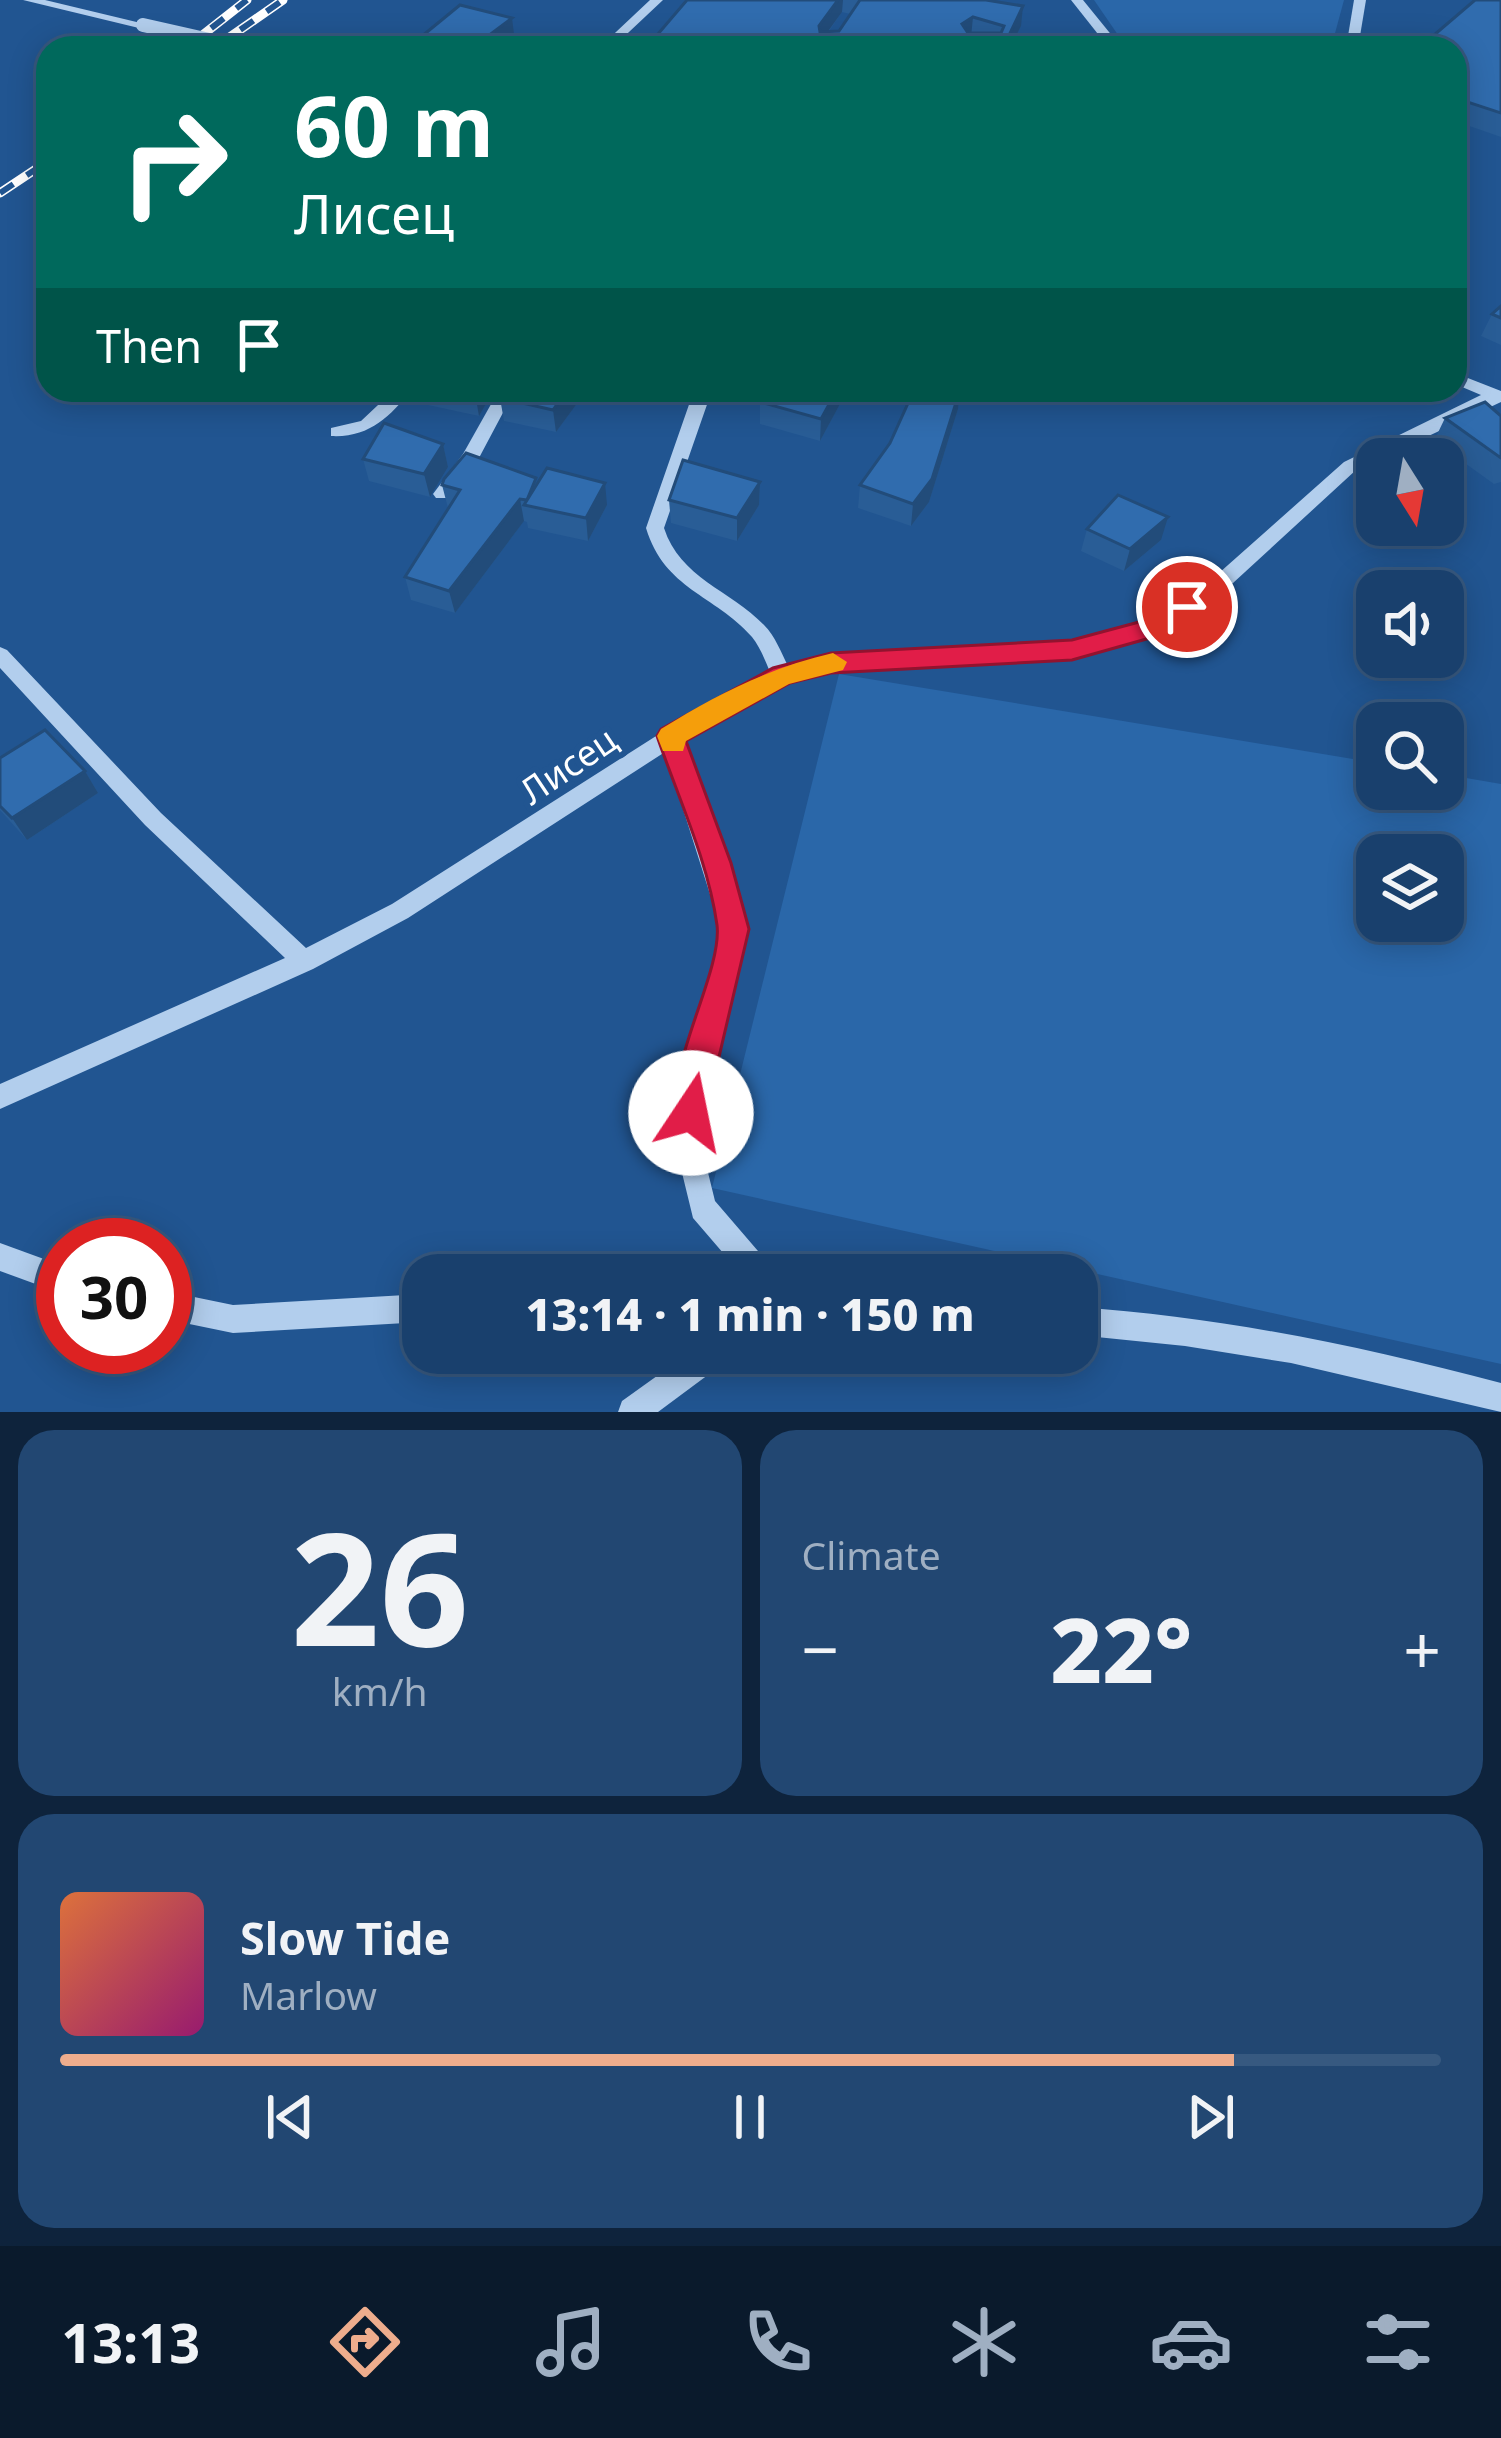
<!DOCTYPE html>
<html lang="en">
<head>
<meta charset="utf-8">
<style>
  body { margin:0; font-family:"Noto Sans",sans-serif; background:#224772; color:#f1f3f6; height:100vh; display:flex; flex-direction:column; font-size:45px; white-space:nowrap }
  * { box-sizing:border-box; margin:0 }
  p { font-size:39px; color:#9fafc2 }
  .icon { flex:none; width:66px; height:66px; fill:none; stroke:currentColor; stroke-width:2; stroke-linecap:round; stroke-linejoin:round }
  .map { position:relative; height:1412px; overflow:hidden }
  .sheet { display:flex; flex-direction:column; gap:18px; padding:18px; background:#0e233c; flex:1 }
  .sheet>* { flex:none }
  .banner { position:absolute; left:36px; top:36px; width:1431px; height:366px; border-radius:36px; box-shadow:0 6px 30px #0003,0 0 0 3px #375980; background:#00695c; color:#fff; overflow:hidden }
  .needle { width:78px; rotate:169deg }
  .fabs { position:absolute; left:1356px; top:438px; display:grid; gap:24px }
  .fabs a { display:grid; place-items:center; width:108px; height:108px; border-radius:24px; background:#19406d; box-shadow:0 6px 30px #0003,0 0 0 3px #375980; font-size:60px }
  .speed { position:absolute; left:36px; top:1218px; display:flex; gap:24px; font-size:60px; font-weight:700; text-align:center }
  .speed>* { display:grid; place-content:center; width:156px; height:156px; border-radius:50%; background:#19406d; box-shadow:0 6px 30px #0003,0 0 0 3px #375980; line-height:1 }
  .speed .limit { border:18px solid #d22; background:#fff; color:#111 }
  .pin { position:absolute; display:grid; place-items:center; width:102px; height:102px; color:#fff; margin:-51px; border:6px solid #fff; border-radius:50%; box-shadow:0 3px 12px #0007 }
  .me { position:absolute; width:132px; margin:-66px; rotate:11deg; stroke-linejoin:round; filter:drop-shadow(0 0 9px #0008) }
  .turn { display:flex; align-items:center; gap:42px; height:252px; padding:0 60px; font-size:54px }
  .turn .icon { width:156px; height:156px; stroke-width:2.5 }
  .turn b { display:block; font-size:84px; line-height:102px }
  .then { display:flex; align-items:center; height:114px; padding:0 60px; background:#0003; gap:24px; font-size:45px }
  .big { font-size:90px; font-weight:800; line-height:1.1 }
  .sheet .card { flex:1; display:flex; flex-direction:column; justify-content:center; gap:18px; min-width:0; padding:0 42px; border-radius:36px; background:#224772 }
  .sheet .dial { align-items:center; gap:0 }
  .dial b { font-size:156px; line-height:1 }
  .song { display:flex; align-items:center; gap:36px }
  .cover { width:144px; height:144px; border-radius:18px; background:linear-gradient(135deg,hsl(20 70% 55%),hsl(320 70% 35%)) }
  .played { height:12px; border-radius:6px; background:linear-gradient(90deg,#eead8d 85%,#375980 85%) }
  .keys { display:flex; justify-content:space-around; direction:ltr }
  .heat { display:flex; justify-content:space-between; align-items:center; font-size:66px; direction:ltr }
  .sheet .tiles { flex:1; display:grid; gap:18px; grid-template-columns:1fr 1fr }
  .card:last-child { grid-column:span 2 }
  .trip { position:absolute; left:402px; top:1254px; width:696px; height:120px; border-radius:36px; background:#19406d; box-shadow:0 6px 30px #0003,0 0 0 3px #375980; font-weight:800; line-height:120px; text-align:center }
  .tabs { display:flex; height:192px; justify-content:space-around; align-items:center; background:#0a1a2c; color:#9fafc2 }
  .tabs .icon { width:84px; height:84px }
  .tabs .current { color:#eead8d }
  .tabs b { font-size:54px; color:#f1f3f6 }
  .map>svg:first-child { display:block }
</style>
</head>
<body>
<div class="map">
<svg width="1501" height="1412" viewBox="0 0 1501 1412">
  <rect width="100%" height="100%" fill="#215591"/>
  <g fill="#2a67a9" fill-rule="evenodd">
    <path d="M1094 0H1344L1331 48H1127Z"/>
    <path d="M839 674 1377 763V789H1443V774L1501 784V1364L712 1188ZM1377 855H1443V921H1377Z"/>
  </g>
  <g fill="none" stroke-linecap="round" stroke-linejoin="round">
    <g fill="#b2ceed" fill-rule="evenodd">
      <path d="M23 0H45L149 25 143 29Z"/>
      <path d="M650 0H663L612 48H599Z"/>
      <path d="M1071 0H1083L1122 48H1109Z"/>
      <path d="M1354 0H1366L1358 48H1346Z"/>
      <path d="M1455 373 1501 391V402L1356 470 1233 583 1155 634 1072 658 831 671 787 681 733 708 683 740 745 929 708 1083 701 1144 715 1201 770 1265 774 1275H742L693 1218 675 1144 682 1083 721 929 665 752 408 918 313 969 0 1109V1084L285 958 145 825 0 668V647L7 650 161 813 306 948 392 904 719 696 770 672C765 660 760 647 752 637 714 594 665 590 646 528L692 396 689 390H705L710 396 664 528C680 578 730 590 764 625 775 636 781 652 788 666L831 655 1072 642 1141 623 1219 573 1344 462 1481 395 1455 384Z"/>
      <path d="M394 390H412C389 417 369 438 331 436V428L361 421Z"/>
      <path d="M499 390H515L480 456 448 498H436L433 494 463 454Z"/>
      <path d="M0 1243 63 1266V1294L0 1271Z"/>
      <path d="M165 1291 233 1305 423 1294V1322L233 1333 165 1319Z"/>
      <path d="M1077 1307C1222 1317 1361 1346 1501 1383V1412L1291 1363 1185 1346 1077 1335Z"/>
      <path d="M689 1353H729L724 1363 658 1412H618L622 1401Z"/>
    </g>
    <g stroke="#fff" stroke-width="9">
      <g id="rail">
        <path d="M186 48 247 0"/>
        <path d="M214 48 283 0"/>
        <path d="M0 193 48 161"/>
      </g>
    </g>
    <use href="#rail" stroke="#215591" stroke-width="6" stroke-dasharray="16" stroke-linecap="butt"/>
    <path stroke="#b2ceed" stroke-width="14" d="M143 25 245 48"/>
  </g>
  <g fill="#295d96" fill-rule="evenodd">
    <path d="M687 0H986L1021 26 1010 48H646ZM842 12 850 14 839 31H829Z"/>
    <path d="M1501 0V137L1455 121V48H1425L1427 41Z"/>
    <path d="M514 34 496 48H418L416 41Z"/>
    <path d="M1501 306V345L1481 336 1492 314Z"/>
    <path d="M425 390H494L479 416 428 405Z"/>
    <path d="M504 390H587L556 432 504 421 500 398Z"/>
    <path d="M960 390 958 409 929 502 911 526 858 508 860 485Z"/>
    <path d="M760 402 840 404 820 441 760 424Z"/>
    <path d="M1501 416V482L1494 484 1434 441 1445 418Z"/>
    <path d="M443 444 448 467 430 497 369 481 363 459Z"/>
    <path d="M760 482 759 505 737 541 671 523 669 500Z"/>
    <path d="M537 484 607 505 588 541 528 528 527 522 524 521 455 613 411 600 405 577 448 508 442 485Z"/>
    <path d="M1087 529 1161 540 1124 571 1081 551Z"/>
    <path d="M0 758 85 771 98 793 27 840 0 810Z"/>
  </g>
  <g fill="#224c7a">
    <path d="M838 0H843L842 12 818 45 819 26Z"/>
    <path d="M1023 6 1021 26 1010 48H1003Z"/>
    <path d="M973 17 971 37 962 24Z"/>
    <path d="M512 18 514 34 496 48H472Z"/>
    <path d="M477 390H494L479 416 475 393Z"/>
    <path d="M567 390H587L556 432 553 410Z"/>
    <path d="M837 390H841L840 404 820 441 821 419Z"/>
    <path d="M960 390 958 409 929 502 911 526 913 504Z"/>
    <path d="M443 444 448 467 430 497 424 474Z"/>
    <path d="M760 482 759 505 737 541V518Z"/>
    <path d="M605 483 607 505 588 541 586 518Z"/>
    <path d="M520 499 524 521 455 613 449 591Z"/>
    <path d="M1168 517 1161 540 1124 571 1130 549Z"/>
    <path d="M85 771 98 793 27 840 12 818Z"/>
  </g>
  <g fill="#306cae" stroke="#224c7a" stroke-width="3" fill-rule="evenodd">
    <path d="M687 0H838L819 26 820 32 839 31 860 0H986L1023 6 1003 48H646ZM973 17 1004 26 1001 33H968L962 24Z"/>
    <path d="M1475 0H1501V113L1455 98V48H1434L1439 45 1427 41Z"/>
    <path d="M460 5 512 18 472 48H450L416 41Z"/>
    <path d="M1501 306V318L1492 314Z"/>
    <path d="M504 390H567L553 410 500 398Z"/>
    <path d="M769 390H837L821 419 760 402Z"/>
    <path d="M914 390H960L932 479 913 504 860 485 890 443Z"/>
    <path d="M1485 402 1501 416V458L1445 418Z"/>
    <path d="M384 423 443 444 424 474 363 459Z"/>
    <path d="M466 453 536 478 527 500 520 499 449 591 405 577 460 490 442 485 444 479Z"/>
    <path d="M683 460 760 482 737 518 669 500Z"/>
    <path d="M547 468 605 483 586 518 524 505Z"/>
    <path d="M1118 495 1168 517 1130 549 1087 529Z"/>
    <path d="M45 730 85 771 12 818 0 806V758Z"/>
  </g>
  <path fill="#e11d48" stroke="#92132f" stroke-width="3" d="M1187 597 1196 600 1200 607 1196 613 1157 636 1072 660 831 673 790 683 686 741 731 863 749 929 703 1125 691 1130 679 1125C659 1078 723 973 717 925 708 861 678 797 657 736L661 729 773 668 831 653 1072 640 1139 622Z"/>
  <path fill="#f59e0b" d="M833 653 847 662 843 670 789 684 686 741 683 751H663L657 736 661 729C717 694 769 668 833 653Z"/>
  <g text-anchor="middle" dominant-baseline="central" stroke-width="12" stroke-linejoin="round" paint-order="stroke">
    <g font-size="36" fill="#fff" stroke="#215591">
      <text transform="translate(568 765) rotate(-34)">Лисец</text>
    </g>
  </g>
</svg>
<div class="fabs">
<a><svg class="needle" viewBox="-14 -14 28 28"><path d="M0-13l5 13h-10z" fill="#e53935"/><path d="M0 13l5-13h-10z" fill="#9fafc2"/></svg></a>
<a><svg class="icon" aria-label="sound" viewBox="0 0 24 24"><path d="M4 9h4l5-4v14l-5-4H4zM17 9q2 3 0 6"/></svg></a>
<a><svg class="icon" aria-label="search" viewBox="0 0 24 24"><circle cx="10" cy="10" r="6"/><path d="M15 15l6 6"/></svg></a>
<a><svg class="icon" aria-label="layers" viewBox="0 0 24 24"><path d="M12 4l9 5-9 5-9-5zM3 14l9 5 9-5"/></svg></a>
</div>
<div class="speed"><div class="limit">30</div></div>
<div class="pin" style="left:1187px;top:607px;background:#d93025"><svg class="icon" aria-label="arrive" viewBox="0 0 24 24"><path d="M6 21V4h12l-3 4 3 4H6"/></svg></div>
<svg class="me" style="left:691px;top:1113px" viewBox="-20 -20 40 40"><circle r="19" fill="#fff"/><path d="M0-13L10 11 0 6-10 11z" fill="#e11d48"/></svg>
<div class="trip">13:14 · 1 min · 150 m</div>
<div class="banner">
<div class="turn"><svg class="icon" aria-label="right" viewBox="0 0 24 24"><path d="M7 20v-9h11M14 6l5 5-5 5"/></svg><div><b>60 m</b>Лисец</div></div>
<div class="then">Then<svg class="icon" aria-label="arrive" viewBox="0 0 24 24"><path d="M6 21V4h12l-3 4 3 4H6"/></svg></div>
</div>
</div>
<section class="sheet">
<div class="tiles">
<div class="card dial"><b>26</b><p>km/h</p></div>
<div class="card"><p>Climate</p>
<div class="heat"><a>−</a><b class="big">22°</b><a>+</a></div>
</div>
<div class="card">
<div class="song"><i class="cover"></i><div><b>Slow Tide</b><p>Marlow</p></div></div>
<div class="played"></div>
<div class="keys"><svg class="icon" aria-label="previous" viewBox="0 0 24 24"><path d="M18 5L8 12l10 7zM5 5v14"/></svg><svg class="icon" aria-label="pause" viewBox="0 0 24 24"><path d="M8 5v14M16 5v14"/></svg><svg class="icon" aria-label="next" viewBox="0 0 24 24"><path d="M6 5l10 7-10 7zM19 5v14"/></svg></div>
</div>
</div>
</section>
<nav class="tabs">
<b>13:13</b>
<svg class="icon current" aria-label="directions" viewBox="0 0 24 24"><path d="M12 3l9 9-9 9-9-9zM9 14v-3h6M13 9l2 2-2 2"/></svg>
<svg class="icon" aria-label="music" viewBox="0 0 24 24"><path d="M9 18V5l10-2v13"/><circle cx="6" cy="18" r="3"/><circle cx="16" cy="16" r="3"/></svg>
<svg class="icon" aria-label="phone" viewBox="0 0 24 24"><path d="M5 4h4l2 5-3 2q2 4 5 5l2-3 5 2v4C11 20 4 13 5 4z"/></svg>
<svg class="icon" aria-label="climate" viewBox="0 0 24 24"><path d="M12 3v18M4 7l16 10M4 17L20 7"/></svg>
<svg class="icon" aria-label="car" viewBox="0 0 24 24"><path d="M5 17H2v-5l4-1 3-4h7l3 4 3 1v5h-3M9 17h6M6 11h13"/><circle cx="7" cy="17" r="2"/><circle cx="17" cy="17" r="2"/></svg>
<svg class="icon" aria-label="filters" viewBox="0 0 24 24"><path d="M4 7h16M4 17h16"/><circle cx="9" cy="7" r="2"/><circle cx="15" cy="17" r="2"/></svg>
</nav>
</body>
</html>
